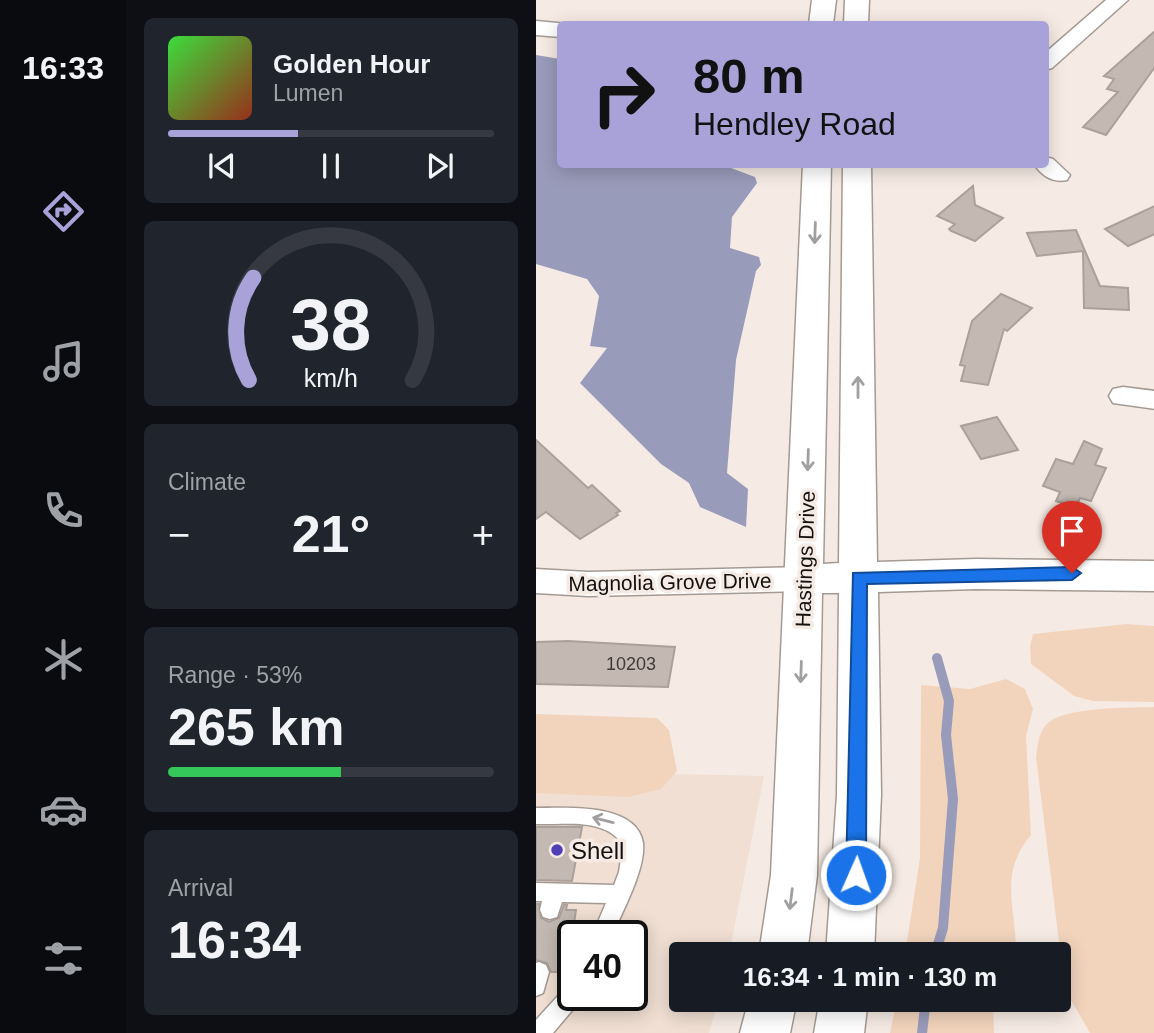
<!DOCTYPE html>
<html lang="en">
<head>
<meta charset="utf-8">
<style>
  body { margin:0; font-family:Helvetica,sans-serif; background:#20242c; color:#f1f3f6; height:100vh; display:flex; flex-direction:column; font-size:26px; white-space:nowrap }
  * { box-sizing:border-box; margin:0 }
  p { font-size:23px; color:#9ea1a6 }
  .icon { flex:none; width:38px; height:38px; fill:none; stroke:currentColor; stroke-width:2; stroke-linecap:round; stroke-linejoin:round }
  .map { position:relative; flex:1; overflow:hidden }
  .side { display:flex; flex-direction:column; gap:18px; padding:18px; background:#0d0f14; width:410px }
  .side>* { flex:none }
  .guide { position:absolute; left:21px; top:21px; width:492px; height:147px; border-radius:7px; box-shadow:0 4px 18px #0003; background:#a8a2d9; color:#111; overflow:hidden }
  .speed { position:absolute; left:21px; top:920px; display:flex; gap:14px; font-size:35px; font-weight:700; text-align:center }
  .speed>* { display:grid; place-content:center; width:91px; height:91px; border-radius:50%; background:#171b24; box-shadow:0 4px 18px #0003; line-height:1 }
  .speed .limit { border:4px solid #111; border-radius:10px; background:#fff; color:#111 }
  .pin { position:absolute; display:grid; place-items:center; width:60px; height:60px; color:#fff; margin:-72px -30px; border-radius:50% 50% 50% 0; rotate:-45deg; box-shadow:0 0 7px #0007 }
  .pin .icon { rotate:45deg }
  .me { position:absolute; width:77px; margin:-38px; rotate:2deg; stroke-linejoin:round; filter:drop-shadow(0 0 5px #0008) }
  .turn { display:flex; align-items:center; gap:24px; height:147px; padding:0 21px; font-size:32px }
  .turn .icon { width:91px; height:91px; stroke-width:2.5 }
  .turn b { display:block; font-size:49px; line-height:60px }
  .big { font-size:52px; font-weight:700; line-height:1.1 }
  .side .tile { flex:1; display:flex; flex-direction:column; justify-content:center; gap:10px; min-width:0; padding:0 24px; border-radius:10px; background:#20242c }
  .side .dial { align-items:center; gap:0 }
  .dial svg { height:182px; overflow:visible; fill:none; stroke:#363941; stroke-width:7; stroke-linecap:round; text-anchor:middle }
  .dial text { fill:#f1f3f6; stroke:none }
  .song { display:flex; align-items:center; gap:21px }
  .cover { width:84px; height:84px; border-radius:10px; background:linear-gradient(135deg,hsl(120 70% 55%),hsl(10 70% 35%)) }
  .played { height:7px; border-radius:4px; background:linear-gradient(90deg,#a8a2d9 40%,#363941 40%) }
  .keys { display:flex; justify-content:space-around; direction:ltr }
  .heat { display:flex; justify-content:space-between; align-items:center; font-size:38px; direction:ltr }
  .charge { height:10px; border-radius:5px; background:linear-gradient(90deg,#34c759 53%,#363941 0) }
  .trip { position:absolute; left:133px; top:942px; width:402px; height:70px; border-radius:7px; background:#171b24; box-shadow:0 4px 18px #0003; font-weight:700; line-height:70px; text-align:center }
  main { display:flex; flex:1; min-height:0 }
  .tabs { display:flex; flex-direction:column; width:126px; justify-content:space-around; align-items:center; background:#090b0e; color:#9ea1a6 }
  .tabs .icon { width:49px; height:49px }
  .tabs .active { color:#a8a2d9 }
  .tabs b { font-size:32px; color:#f1f3f6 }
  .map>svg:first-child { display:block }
</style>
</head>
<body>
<main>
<nav class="tabs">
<b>16:33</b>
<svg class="icon active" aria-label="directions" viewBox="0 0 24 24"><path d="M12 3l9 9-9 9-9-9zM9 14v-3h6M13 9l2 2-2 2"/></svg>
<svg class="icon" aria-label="music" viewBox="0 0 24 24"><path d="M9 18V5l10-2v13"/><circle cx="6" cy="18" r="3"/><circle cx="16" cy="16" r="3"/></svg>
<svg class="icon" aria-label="phone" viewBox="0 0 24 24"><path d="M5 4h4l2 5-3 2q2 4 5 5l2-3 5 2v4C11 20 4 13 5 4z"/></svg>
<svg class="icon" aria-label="climate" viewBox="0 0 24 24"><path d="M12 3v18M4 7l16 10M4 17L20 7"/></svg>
<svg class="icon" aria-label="car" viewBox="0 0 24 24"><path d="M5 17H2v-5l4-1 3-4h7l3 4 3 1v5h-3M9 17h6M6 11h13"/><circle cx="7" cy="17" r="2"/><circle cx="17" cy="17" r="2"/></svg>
<svg class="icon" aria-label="filters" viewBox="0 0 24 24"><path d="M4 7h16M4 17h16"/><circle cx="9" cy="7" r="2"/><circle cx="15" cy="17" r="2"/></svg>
</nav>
<section class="side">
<div class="tile">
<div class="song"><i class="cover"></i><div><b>Golden Hour</b><p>Lumen</p></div></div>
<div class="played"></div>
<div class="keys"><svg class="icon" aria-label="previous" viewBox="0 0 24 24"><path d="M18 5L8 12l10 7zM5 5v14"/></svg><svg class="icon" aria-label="pause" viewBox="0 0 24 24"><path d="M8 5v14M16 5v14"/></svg><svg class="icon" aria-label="next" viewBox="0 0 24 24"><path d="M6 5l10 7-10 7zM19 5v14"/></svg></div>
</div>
<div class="tile dial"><svg viewBox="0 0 100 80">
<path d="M14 69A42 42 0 1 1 86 69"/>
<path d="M14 69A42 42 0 0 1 16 24" stroke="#a8a2d9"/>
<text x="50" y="56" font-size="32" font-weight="700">38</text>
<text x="50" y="72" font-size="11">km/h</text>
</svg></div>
<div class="tile"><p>Climate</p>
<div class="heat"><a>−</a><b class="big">21°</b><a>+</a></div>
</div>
<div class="tile"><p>Range · 53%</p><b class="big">265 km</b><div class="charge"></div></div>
<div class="tile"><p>Arrival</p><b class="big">16:34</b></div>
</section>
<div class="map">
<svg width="619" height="1033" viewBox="0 0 619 1033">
  <rect width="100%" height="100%" fill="#f6ebe4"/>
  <path fill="#f0dfd2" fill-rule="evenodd" d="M0 771 228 776 193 954H145V999H183L173 1033H0ZM37 936H96V996H37Z"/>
  <g fill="#f2d4bd">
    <path d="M591 624 618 626V702L557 701 538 696 495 664 494 646 497 634Z"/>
    <path d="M470 679 489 689 497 709 490 736 495 835C461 875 481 909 480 954H369L384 858 385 685 434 689Z"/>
    <path d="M618 707V1033H554L529 990 500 757C502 745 502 734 510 725 527 706 594 708 618 707Z"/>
    <path d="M0 714 121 718 133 730 141 771 125 789 92 797 0 793Z"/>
    <path d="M361 999H457L458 1033H354Z"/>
  </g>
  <path fill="#999bba" d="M0 55 24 59V164L187 165 219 177 221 183 196 217 194 248 223 257 225 265 220 271 200 360 191 473 212 489 210 527 164 507 153 483 125 464 44 383 71 348 54 346 63 296 51 279 0 264Z"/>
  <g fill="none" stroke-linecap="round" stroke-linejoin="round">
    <g stroke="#999bba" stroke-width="10">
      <path d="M399 954 407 928 417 799 410 735 413 701 401 658"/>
      <path d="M386 1033 390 999"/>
    </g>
  </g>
  <g fill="#c3b9b2" stroke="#aba19a" stroke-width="2">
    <path d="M619 31V67L570 135 547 127 582 92 571 89 578 79 568 76Z"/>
    <path d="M437 186 439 205 467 218 439 241 415 231 413 229 419 224 401 216Z"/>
    <path d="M619 206V234L592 246 569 229Z"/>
    <path d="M540 230 564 286 592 288 593 310 548 308 547 251 501 256 491 233Z"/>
    <path d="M465 294 496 308 471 331 468 329 452 385 425 381 429 366 424 365 436 321Z"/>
    <path d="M461 417 482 450 445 459 425 426Z"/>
    <path d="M0 440 52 488 56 485 84 511 80 513 82 515 44 539 10 512 0 519Z"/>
    <path d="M548 441 566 449 559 465 570 468 555 501 544 498 540 507 520 501 524 492 507 486 520 459 537 464Z"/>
    <path d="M32 641 139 647 132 687 0 684V642Z"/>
    <path d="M0 827H46L36 881 0 880Z"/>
    <path d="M0 904H3L5 918 13 922 23 918 28 905H31L30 910H40L31 972H15L11 963 0 960Z"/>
  </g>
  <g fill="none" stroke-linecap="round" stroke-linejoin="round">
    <g stroke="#a49a93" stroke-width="3">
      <g id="service">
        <path d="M0 808C28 808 101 802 107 843 110 869 86 912 76 936H56L70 903 26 902 21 917 14 919 7 917 4 910 6 901H0V883L78 885 83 872 87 845C69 817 29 825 0 824Z"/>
        <path d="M3 962 10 965 13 972 7 993 0 996V963Z"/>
        <path d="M37 984V996H47L44 1001 17 1033H0V1020L30 987Z"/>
      </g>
    </g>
    <g stroke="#a49a93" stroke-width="3">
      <g id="minor">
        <path d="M570 0H592L516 68 509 70V53Z"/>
        <path d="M509 157 517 159 534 175 531 180C517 183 506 176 498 164H509Z"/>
        <path d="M587 387 619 391V409L577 403 573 396 577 389Z"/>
        <path d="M268 567 279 571 284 579 279 587 268 591 52 596 0 593V569L52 572Z"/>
      </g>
    </g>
    <g stroke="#a49a93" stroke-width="3">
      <g id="tertiary">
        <path d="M276 0H300L297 24H273Z"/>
        <path d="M309 0H333L332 24H308Z"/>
        <path d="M0 21 32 24H24V37L0 35Z"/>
        <path d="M267 164H295L287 564 303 563 307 164H335L341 562 440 559 619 561V591L440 589 342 592 345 795 338 954H290L301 795 303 593H286L281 875 271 954H223L235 875Z"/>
        <path d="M213 999H261L254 1033H204Z"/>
        <path d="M284 999H332L328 1033H278Z"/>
      </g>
    </g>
    <use href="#service" fill="#fff" fill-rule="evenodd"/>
    <use href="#minor" fill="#fff" fill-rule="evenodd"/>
    <use href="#tertiary" fill="#fff" fill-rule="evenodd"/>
  </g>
  <defs><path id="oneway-shaft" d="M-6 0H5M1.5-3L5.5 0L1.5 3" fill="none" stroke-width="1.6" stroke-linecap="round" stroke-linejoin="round" transform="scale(1.75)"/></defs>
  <g stroke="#a19f9f">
    <use href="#oneway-shaft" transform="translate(279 233) rotate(92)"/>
    <use href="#oneway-shaft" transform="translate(322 387) rotate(-90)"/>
    <use href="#oneway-shaft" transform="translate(272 460) rotate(92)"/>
    <use href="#oneway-shaft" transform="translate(265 672) rotate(92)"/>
    <use href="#oneway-shaft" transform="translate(67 820) rotate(-166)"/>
    <use href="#oneway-shaft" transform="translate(255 899) rotate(97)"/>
  </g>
  <path fill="#1a73e8" stroke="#114b97" stroke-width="2" d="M536 567 545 573 536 580 331 584 330 875 327 881 320 884 313 881 310 875 317 573Z"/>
  <circle fill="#4f3fb6" stroke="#f6ebe4" stroke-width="2.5" cx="21" cy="850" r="7"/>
  <g text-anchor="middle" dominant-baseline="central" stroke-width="7" stroke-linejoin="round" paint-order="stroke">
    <g font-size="18" fill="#403a37">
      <text x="95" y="664">10203</text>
    </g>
    <g font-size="21" fill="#14100e" stroke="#f6ebe4">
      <text transform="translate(269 559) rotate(-88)">Hastings Drive</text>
      <text transform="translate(134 582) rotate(-1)">Magnolia Grove Drive</text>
    </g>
    <g font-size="24" fill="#14100e" stroke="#f6ebe4" text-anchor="start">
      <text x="35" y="850">Shell</text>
    </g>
  </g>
</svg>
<div class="speed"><div class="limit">40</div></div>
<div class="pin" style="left:536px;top:573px;background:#d93025"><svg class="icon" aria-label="arrive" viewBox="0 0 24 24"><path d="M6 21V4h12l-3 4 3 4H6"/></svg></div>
<svg class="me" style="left:320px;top:875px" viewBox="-20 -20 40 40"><circle r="17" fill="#1a73e8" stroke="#fff" stroke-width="3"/><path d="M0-11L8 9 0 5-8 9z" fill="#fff"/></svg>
<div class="trip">16:34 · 1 min · 130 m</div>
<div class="guide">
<div class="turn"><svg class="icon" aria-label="right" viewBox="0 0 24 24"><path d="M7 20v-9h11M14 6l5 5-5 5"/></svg><div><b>80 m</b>Hendley Road</div></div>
</div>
</div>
</main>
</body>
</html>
